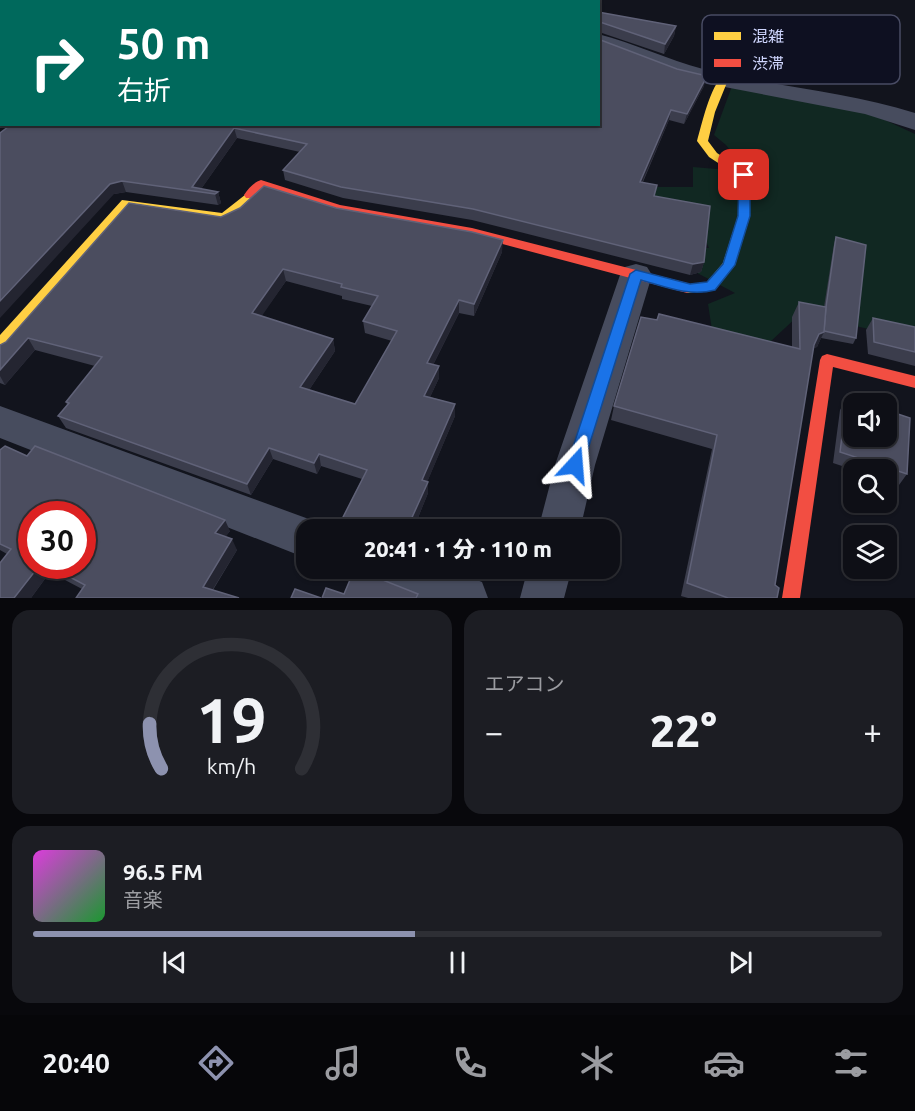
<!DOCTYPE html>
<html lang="ja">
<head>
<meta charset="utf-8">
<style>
  body { margin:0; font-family:Ubuntu,"Noto Sans JP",sans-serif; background:#1c1d23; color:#f1f3f6; height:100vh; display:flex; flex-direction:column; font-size:22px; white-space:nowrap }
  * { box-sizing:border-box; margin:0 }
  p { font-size:20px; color:#9b9ca1 }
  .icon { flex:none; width:33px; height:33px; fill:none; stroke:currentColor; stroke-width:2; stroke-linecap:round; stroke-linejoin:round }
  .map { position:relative; height:598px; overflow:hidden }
  .side { display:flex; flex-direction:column; gap:12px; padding:12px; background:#08080c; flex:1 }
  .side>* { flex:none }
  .banner { position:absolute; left:0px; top:0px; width:600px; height:126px; box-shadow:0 2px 4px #0004,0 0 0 2px #2e2f35; background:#00695c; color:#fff; overflow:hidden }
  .buttons { position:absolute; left:843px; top:393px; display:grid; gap:12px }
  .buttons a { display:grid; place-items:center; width:54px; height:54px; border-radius:12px; background:#0e0f16; box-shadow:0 2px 4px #0004,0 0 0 2px #2e2f35; font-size:30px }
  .speed { position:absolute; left:18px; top:501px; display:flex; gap:12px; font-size:30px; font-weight:700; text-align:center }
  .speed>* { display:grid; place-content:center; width:78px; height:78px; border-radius:50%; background:#0e0f16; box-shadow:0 2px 4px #0004,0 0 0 2px #2e2f35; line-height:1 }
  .speed .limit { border:9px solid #d22; background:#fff; color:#111 }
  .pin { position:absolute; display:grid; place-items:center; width:51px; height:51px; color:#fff; margin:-26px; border-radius:12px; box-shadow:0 3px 9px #0006 }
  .me { position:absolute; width:66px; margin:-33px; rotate:19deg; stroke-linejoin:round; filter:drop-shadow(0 0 4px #0008) }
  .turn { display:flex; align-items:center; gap:21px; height:126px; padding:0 18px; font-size:27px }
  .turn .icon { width:78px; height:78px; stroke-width:2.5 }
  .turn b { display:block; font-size:42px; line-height:51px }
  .big { font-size:45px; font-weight:800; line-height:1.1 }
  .side .widget { flex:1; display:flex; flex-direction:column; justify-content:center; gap:9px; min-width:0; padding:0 21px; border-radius:18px; background:#1c1d23 }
  .side .dial { align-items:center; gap:0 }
  .dial svg { height:156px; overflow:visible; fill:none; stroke:#2e2f35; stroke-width:7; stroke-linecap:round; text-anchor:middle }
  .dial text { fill:#f1f3f6; stroke:none }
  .song { display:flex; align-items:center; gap:18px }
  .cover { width:72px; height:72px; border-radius:9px; background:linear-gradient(135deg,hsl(300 70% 55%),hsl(130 70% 35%)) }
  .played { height:6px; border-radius:3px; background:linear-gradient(90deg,#8d92af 45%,#2e2f35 45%) }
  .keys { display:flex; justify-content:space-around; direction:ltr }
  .heat { display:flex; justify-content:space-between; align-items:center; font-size:33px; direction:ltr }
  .side .tiles { flex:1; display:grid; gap:12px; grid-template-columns:1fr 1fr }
  .widget:last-child { grid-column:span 2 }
  .trip { position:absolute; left:296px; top:519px; width:324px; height:60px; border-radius:18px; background:#0e0f16; box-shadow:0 2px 4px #0004,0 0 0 2px #2e2f35; font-weight:800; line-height:60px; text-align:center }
  .tab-bar { display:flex; height:96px; justify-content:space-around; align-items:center; background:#060609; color:#9b9ca1 }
  .tab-bar .icon { width:42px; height:42px }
  .tab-bar .selected { color:#8d92af }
  .tab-bar b { font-size:27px; color:#f1f3f6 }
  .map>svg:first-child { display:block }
</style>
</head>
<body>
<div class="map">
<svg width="915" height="598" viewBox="0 0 915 598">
  <rect width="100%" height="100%" fill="#12141d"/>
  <path fill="#112822" d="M732 86 874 115 915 134V339L800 314 770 342 712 330 708 304 735 293 665 256 672 246 709 248 694 216 655 208 647 187H693V167L728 170 743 166 726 145 714 135Z"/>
  <path fill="#0c293a" d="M0 0H164L2 2 0 92Z"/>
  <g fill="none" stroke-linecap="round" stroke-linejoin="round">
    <g fill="#474c5e" fill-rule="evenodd">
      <path d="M330 0H352L330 2Z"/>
      <path d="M598 34C634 43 668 60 703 69 774 87 846 91 915 113V130L865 114 688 80 598 48Z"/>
      <path d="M0 100H2L0 116Z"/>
      <path d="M636 264 647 267 652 275 595 465 580 530H538L555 465 620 275 625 267Z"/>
      <path d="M0 406 306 518 321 524 323 530H306V558L0 438Z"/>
      <path d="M366 568H446L482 582 488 598H411L373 583Z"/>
      <path d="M528 568H572L564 598H520Z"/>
    </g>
    <g fill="#ffcf43" fill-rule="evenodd">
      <path d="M723 77 728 80 715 112 708 141 717 153 750 175V216L735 265 716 289 687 293 680 288 682 285 707 282 723 263 738 216V176L709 157 697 141C701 127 711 83 723 77Z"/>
      <path d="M250 191 256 195 254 198 228 220 224 221 129 207 5 348 0 349V335L122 200 222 213Z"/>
    </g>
    <g fill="#f24e42" fill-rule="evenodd">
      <path d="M261 180 340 205 472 228 687 283 694 288 687 293 472 236 338 213 263 189 254 198H246L244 195C248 189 254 182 261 180Z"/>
      <path d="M827 354 915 376V388L833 367 800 598H782L820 360 822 356Z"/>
    </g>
  </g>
  <g fill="#3b3d4c" fill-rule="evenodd">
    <path d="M598 12 676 26 674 36 664 54 599 32Z"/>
    <path d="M704 86 684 124 669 120 643 182 704 262 701 272 690 275 472 220 343 198 285 180 283 170 300 152 237 138 201 189 218 192 221 203 218 205 126 192 114 194 12 124H598Z"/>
    <path d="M336 208 502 252 474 316 459 313 433 365 439 366V378L430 397 455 404V416L427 482 428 493 413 530H338V527L362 479 321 466 317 474 273 459 251 495 66 428 58 416 67 405 66 402 95 366 35 350 5 385 0 383V345L6 342 221 217ZM286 281 342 296V299L372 306 363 321 365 333 392 341 355 404 309 390 335 351 333 339 261 316Z"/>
    <path d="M836 237 856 338 853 344 821 338 817 347 813 348 775 585 777 598H688L681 596 712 449 611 420 614 406 657 320 792 347V317L799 302 824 307 834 244Z"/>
    <path d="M873 318 915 327V366L868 354 866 330Z"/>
    <path d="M847 398 907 474 899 485 886 481V470H854L833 463 840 410Z"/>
    <path d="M0 450 27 456 230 531 225 537 237 550 213 590 82 589 50 572 31 598H0L7 554 0 550ZM82 514V566H32Z"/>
  </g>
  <g fill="#242531">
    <path d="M676 26 674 36 664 54 665 44Z"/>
    <path d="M707 76 704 86 684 124 687 114Z"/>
    <path d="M671 110 669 120 638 192 640 182Z"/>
    <path d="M234 128 237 138 199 192 192 187Z"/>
    <path d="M122 181 126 192 114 194 0 318V301L110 184Z"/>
    <path d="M218 192 221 203 218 205 215 194Z"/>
    <path d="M503 240 502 252 474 316V304Z"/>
    <path d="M704 262 701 272 690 275 693 264Z"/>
    <path d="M283 269 286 281 255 326 252 313Z"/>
    <path d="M459 300V313L428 375 427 363Z"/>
    <path d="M824 332 817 347 812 349 819 334Z"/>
    <path d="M28 338 35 350 5 385 0 376V370Z"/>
    <path d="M333 339 335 351 303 399 300 387Z"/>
    <path d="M439 366V378L425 408 424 396Z"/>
    <path d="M455 404V416L423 492 422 480Z"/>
    <path d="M269 448 273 459 251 495 247 484Z"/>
    <path d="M319 454 321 466 317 474 314 463Z"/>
    <path d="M428 482V493L413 530H409V524Z"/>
    <path d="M225 520 230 531 220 544 215 533Z"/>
    <path d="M232 539 237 550 208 597 203 587Z"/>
    <path d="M39 566H45L50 572 31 598H14Z"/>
  </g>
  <g fill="#4b4d5f" stroke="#606278" stroke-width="1.5" fill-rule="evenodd">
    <path d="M251 0H291L290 2H250Z"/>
    <path d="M346 0H560L559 2H345Z"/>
    <path d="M598 12 676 26 665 44 600 22 598 23Z"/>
    <path d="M598 39 677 69 707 76 687 114 671 110 640 182 657 185 654 196 710 206 704 262 693 264 473 209 341 187 283 170 307 144 234 128 192 187 218 192 215 194 122 181 110 184 0 301V133L12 124H598Z"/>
    <path d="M264 186 336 208 472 232 503 240 474 304 459 300 427 363 439 366 424 396 455 404 422 480 428 482 409 524 406 523 403 530H343L338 527 367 470 319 454 314 463 269 448 247 484 58 416 69 403 66 402 102 357 28 338 0 370V345L6 342 129 203 221 217 240 208ZM283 269 342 284 341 287 378 296 363 321 397 331 355 404 300 387 333 339 252 313Z"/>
    <path d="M836 237 866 245 856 338 824 331 826 307Z"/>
    <path d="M799 302 826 307 824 332 819 334 814 345 775 585 779 588 777 598H728L687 583 717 435 614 406 641 317 657 320 659 314 800 349Z"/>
    <path d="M873 318 915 327V352L874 342Z"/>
    <path d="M847 398 864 404H854V436H886V410L910 418 907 474 840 452Z"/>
    <path d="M5 446 27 456 35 446 225 520 215 533 232 539 203 587 239 598H76L85 585 49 566H82V514H32V566H39L14 598H0V563L11 549 0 544V450Z"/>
    <path d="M355 568H367L370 575 418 594 416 598H322L326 588 344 594Z"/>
    <path d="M295 589 321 598H291Z"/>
  </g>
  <path fill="#1a73e8" stroke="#114b97" stroke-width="1.5" d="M744 171 750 175V216L735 265 715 290C690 297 666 287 641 280L583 465 581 470 575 472 569 470 567 465 630 274 636 270 690 284 707 282 723 264 738 216 739 175Z"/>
  <rect x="702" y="15" width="198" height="69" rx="9" fill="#0e1021" stroke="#484b63" stroke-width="1.5"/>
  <rect x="714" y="32" width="27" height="8" fill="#ffcf43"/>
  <rect x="714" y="59" width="27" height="8" fill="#f24e42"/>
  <g font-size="16" fill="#cfd6fe">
    <text x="752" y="42">混雑</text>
    <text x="752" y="69">渋滞</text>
  </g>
</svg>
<div class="buttons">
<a><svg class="icon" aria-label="sound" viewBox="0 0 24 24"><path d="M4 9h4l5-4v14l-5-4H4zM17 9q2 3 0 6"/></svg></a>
<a><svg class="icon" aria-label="search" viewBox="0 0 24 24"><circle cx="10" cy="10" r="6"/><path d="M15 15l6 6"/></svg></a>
<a><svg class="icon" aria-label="layers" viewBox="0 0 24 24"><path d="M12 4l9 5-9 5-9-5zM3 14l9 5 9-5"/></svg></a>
</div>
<div class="speed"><div class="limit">30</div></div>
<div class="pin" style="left:744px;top:175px;background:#d93025"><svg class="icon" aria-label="arrive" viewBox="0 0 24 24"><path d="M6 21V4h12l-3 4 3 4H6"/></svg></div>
<svg class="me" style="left:575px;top:465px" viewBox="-20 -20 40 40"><path d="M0-17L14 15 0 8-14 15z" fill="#1a73e8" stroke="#fff" stroke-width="4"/></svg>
<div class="trip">20:41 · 1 分 · 110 m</div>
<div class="banner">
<div class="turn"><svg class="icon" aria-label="right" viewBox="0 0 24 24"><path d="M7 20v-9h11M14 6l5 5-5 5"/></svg><div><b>50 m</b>右折</div></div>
</div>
</div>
<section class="side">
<div class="tiles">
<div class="widget dial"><svg viewBox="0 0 100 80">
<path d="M14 69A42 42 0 1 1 86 69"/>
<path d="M14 69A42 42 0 0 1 8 46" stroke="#8d92af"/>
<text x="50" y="56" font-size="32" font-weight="700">19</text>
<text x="50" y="72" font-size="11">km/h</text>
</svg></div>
<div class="widget"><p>エアコン</p>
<div class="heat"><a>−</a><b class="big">22°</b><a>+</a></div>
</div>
<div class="widget">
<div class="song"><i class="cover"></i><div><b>96.5 FM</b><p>音楽</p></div></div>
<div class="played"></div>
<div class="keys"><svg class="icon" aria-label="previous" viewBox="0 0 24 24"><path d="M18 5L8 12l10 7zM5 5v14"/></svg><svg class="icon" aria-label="pause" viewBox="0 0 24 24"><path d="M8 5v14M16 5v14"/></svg><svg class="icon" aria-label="next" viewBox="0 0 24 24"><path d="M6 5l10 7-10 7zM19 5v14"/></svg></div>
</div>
</div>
</section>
<nav class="tab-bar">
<b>20:40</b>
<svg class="icon selected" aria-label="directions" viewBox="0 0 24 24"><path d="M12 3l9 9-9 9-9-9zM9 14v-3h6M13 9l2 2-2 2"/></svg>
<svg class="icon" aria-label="music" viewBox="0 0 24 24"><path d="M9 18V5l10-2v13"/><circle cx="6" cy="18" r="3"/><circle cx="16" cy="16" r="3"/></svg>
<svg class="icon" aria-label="phone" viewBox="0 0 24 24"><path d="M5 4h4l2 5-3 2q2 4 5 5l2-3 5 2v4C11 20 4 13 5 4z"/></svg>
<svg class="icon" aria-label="climate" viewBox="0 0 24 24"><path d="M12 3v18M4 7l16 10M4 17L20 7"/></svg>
<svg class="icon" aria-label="car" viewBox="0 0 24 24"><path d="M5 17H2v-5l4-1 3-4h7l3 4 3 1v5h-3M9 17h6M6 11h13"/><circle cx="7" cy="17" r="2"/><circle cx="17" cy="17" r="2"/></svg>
<svg class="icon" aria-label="filters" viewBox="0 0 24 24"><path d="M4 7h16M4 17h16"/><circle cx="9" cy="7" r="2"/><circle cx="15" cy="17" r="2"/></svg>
</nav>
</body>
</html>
